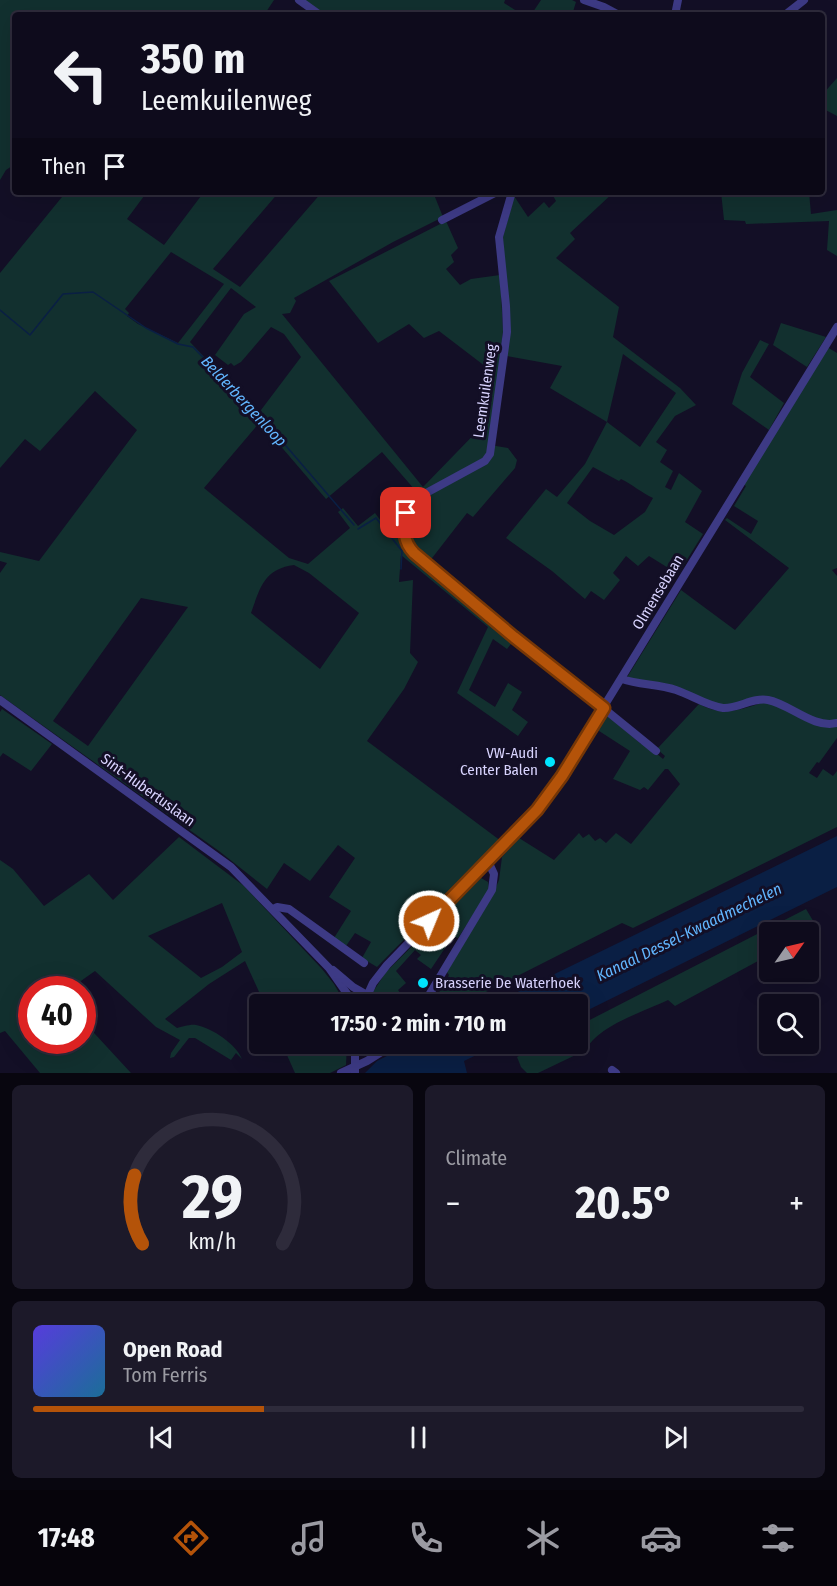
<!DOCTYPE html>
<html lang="en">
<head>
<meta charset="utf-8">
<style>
  body { margin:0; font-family:"Fira Sans Condensed",sans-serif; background:#1c1929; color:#f1f3f6; height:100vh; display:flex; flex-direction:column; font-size:22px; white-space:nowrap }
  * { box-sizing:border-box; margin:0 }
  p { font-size:20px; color:#9b9ba3 }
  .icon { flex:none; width:33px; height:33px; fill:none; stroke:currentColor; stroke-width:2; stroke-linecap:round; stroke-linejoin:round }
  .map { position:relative; height:1073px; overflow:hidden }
  .side { display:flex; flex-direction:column; gap:12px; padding:12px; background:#08060f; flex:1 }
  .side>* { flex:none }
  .guide { position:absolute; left:12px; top:12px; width:813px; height:183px; border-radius:6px; box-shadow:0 6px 24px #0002,0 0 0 2px #2e2b3b; background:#0e0b1c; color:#f1f3f6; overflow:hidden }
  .needle { width:39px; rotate:56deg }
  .fabs { position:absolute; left:759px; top:922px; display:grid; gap:12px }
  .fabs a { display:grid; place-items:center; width:60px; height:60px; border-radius:6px; background:#0e0b1c; box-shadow:0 6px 24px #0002,0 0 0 2px #2e2b3b; font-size:30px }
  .speed { position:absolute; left:18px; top:976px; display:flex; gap:12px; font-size:30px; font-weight:700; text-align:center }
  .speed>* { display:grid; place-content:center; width:78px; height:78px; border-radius:50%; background:#0e0b1c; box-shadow:0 6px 24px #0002,0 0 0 2px #2e2b3b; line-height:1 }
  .speed .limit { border:9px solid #d22; background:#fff; color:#111 }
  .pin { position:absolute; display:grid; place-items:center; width:51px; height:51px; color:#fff; margin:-26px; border-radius:12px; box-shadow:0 3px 9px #0006 }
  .me { position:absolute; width:66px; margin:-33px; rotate:44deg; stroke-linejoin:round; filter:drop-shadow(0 0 4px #0008) }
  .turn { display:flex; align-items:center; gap:21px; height:126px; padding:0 30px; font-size:27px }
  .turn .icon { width:78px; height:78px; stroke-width:2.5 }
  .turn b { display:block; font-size:42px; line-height:51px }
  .then { display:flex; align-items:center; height:57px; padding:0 30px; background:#0003; gap:12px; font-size:22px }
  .big { font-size:45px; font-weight:700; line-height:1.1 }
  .side .widget { flex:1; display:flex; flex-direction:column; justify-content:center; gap:9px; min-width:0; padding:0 21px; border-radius:9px; background:#1c1929 }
  .side .dial { align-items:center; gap:0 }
  .dial svg { height:156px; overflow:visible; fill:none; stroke:#2e2b3b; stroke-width:7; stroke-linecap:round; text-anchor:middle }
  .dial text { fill:#f1f3f6; stroke:none }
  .song { display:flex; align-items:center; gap:18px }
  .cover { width:72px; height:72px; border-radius:9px; background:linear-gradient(135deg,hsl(250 70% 55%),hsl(200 70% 35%)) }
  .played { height:6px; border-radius:3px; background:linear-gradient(90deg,#b45309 30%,#2e2b3b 30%) }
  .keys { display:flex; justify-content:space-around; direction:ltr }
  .heat { display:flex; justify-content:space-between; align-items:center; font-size:33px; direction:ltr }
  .side .tiles { flex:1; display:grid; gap:12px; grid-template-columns:1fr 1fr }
  .widget:last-child { grid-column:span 2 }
  .trip { position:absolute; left:249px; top:994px; width:339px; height:60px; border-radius:6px; background:#0e0b1c; box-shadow:0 6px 24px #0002,0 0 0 2px #2e2b3b; font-weight:700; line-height:60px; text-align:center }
  .tabs { display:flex; height:96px; justify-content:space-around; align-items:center; background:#06040b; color:#9b9ba3 }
  .tabs .icon { width:42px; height:42px }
  .tabs .selected { color:#b45309 }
  .tabs b { font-size:27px; color:#f1f3f6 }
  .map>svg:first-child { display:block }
</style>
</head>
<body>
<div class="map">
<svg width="837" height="1073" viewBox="0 0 837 1073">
  <rect width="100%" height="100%" fill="#130f26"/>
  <g fill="#12302f" fill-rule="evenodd">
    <path d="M0 0H274L264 15H15V164L6 170 0 180Z"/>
    <path d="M304 0H505L504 3 523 15H312L316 8Z"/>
    <path d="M541 0H572L576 2 572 15H531Z"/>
    <path d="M837 78V116L822 108V95Z"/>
    <path d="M66 192H147L127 219 164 245 204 192H279L213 269 240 287 322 192H433L443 217 393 242 294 298 296 301 290 313 282 314 423 487 489 419 494 373 439 331 424 338 409 324 378 343 329 281 446 221 458 248 451 255 454 262 446 269 460 285 471 279 500 275 503 331 490 445 508 448 517 460 515 468 473 517 467 513 429 562C409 546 407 542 410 516L399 513 402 501 415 490 382 452 326 499 260 422 204 488 289 558 308 564 350 528 338 512 343 508 358 526 375 513 390 533 396 529 403 549 514 640 507 649 493 639 469 690 495 707 508 683 522 692 512 710 528 722 518 736 457 693 488 627 401 555 399 582 413 580 410 653 418 662 404 689 367 741 501 841 377 967 362 958 371 942 355 933 346 946 334 938 351 911 329 897 355 858 338 845 310 881 284 863 267 889 219 851 0 695V573L7 563 0 561V552L39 561 137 430 95 391 40 451 25 439 0 468V273ZM171 252 224 284 178 343 138 324 127 316 129 313 125 309ZM231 288 256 307 244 314 215 355 228 365 231 363 234 366 241 362 271 327 284 334 301 357 258 414 210 367 211 364 190 342ZM294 565 309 573 359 613 320 669 251 613C260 588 264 569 294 565ZM141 598 188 607 88 746 53 721Z"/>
    <path d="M555 192H570L572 194 576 192H614L570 233 575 239 556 258 619 307 613 337 680 388 696 405 675 416 656 442 667 450 660 462 673 471 665 487 671 490 679 473 702 491 685 522 703 534 678 574 649 556 638 566 626 556 613 573 620 580 604 600 591 591 585 599 552 571 506 538 546 489 557 497 585 464 607 422 550 388 562 366 507 356 503 237 514 196 528 217 544 202 549 208 556 201 552 194ZM623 354 676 393 640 447 607 422ZM593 467 619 481 621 479C633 485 642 493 653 498L645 512 614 535 590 521 567 503Z"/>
    <path d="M721 192H809L811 214 837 210V256L827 250 829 221 746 224 745 221 724 220Z"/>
    <path d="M781 323 826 337 807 367 773 345Z"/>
    <path d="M760 340 769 344 750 377 784 403 769 430 732 404 742 373Z"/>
    <path d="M827 347 837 353V568L832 570 837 576V738L819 763 817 762 809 773 817 778 823 769 833 776 837 771V827L633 928 622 923 460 1005H434L433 1003 449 975 446 971 493 894 499 880 502 857 519 838 554 860 579 833 583 838 589 834 595 841 600 838 606 843 616 833 631 844 680 784 668 769H665L648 790 644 787 640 790 613 779 630 751 596 729 606 714 641 744 643 742 663 759 665 756 657 749 699 704C721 716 738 711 761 703L728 707 626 679 681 590 735 630 789 568 725 520 727 518 751 534 758 521 734 506 746 486 743 484Z"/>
    <path d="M2 709 52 744 31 771 3 753 0 757V712Z"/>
    <path d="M179 837 244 886 322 969 334 984 346 1005H265L245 961 209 984 165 1019 177 1028C182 1027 190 1024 196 1025 212 1028 236 1044 242 1059L236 1053 231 1060 195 1038H189L174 1057 170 1058 171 1053 180 1040 156 1027 95 971 68 990H32V1041H82L83 1021 131 1073H40L5 1031 0 1033V860L13 869 44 906 89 874 113 900ZM222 903 242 952 222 967 201 978 148 936Z"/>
    <path d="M481 878 488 882 489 890 458 938 453 936 431 969 417 959 421 955 415 950 396 971 406 983 398 990 408 1005H368L371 995 386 972Z"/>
    <path d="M806 909 815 924 800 933H770L769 955 675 1006 668 1000C645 1011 597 1026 586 1050L538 1073H527L521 1067 517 1057 542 1044H578V1026Z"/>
    <path d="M282 1044H347L346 1065 330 1073H295Z"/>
  </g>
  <g fill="#0a1f44">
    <path d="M837 836V887L578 1015V1005H491Z"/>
    <path d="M411 1044H499L464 1061 467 1073H365L377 1061Z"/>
  </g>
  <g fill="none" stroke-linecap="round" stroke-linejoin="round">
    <g stroke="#0a1f44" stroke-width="1.5">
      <path d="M0 310 30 335 63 294 93 292 146 328 178 344 193 347 256 411 354 525"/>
      <path d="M358 529 376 518 402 551 401 569"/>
    </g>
    <g stroke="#3d3a85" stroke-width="8">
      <path d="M299 0 320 15"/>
      <path d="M584 0 604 7 619 15"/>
      <path d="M675 15 678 0"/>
      <path d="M785 15 804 0"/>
      <path d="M512 192 499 237 506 306 507 332 490 454 485 461 417 498C402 513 399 537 414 553 494 620 575 685 656 751"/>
      <path d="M442 220 497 192"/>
      <path d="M622 679C639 685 658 684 676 690 691 695 707 706 723 708 738 709 753 697 768 700 790 704 813 729 837 723"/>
      <path d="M0 700 231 867 329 968 355 1005"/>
      <path d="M273 909 277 907 289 909 364 963"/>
      <path d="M333 970 353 987 367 995"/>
      <path d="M363 1005 373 983 387 965 523 825 550 794 837 327"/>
      <path d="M423 1005 492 890 494 874 488 861"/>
      <path d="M612 1070 616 1073"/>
      <path d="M341 1073 367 1061 394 1044"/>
    </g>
    <path stroke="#3d3a85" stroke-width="8" d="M355 1073V1048"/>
  </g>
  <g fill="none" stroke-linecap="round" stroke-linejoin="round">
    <g stroke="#753606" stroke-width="15">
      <path id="route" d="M406 513C404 529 402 540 414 553L514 637 604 708 562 776 537 810 429 921"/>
    </g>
    <use href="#route" stroke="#b45309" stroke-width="10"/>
  </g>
  <g fill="#00e5ff" stroke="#130f26" stroke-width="2">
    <circle cx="550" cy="762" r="6"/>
    <circle cx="423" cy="983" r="6"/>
  </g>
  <g text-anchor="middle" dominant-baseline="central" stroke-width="6" stroke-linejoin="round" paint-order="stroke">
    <g font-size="15" fill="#d9d4ff" stroke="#130f26">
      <text transform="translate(485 391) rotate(-82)">Leemkuilenweg</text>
      <text transform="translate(658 592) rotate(-59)">Olmensebaan</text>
      <text transform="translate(148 790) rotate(36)">Sint-Hubertuslaan</text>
    </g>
    <g font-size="15" fill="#d9d4ff" stroke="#130f26" text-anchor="end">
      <text x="538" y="753">VW-Audi<tspan x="538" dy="17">Center Balen</tspan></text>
      <text x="435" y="983" text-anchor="start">Brasserie De Waterhoek</text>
    </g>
    <g font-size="16" font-style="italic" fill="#62b6ff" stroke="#130f26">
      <text transform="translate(244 401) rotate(47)">Belderbergenloop</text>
      <text transform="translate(689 932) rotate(-26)">Kanaal Dessel-Kwaadmechelen</text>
    </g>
  </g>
</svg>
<div class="fabs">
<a><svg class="needle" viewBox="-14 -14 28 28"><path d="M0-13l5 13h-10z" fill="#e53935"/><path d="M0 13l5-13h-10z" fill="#9b9ba3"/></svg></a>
<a><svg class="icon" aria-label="search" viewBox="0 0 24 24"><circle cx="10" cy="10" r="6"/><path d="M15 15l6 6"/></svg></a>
</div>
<div class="speed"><div class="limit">40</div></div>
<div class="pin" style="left:406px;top:513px;background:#d93025"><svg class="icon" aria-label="arrive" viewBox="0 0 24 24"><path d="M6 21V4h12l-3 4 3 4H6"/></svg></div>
<svg class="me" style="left:429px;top:921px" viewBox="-20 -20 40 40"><circle r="17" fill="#b45309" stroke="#fff" stroke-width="3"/><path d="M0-11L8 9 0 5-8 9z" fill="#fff"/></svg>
<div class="trip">17:50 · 2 min · 710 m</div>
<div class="guide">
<div class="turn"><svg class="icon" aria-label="left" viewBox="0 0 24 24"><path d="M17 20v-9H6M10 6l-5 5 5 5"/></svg><div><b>350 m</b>Leemkuilenweg</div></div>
<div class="then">Then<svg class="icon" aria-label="arrive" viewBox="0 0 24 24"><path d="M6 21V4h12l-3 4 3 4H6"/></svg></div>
</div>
</div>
<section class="side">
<div class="tiles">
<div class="widget dial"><svg viewBox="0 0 100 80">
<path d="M14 69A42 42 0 1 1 86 69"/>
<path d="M14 69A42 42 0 0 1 10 34" stroke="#b45309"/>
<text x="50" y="56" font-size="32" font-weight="700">29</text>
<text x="50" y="72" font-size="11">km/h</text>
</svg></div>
<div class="widget"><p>Climate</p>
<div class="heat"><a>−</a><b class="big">20.5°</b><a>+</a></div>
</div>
<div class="widget">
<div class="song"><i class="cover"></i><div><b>Open Road</b><p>Tom Ferris</p></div></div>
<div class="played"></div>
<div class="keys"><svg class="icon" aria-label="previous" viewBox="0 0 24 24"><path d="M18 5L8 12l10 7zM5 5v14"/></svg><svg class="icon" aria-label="pause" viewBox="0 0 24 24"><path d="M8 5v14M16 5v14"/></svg><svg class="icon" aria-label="next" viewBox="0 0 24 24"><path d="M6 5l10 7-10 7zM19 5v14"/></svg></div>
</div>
</div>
</section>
<nav class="tabs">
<b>17:48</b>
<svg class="icon selected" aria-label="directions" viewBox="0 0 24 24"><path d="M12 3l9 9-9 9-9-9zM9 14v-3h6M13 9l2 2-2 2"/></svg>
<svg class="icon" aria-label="music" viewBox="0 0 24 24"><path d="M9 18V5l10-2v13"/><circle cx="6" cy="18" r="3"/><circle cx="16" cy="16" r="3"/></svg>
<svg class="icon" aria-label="phone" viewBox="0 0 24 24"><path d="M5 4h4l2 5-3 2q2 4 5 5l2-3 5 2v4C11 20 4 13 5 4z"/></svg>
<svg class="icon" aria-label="climate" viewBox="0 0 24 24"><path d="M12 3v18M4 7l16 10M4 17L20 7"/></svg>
<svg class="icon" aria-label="car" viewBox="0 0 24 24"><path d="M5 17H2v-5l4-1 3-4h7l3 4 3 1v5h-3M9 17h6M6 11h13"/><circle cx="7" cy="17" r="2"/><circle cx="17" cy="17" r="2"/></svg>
<svg class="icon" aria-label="filters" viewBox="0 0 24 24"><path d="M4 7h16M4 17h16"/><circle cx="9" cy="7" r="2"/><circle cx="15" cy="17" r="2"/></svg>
</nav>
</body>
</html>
